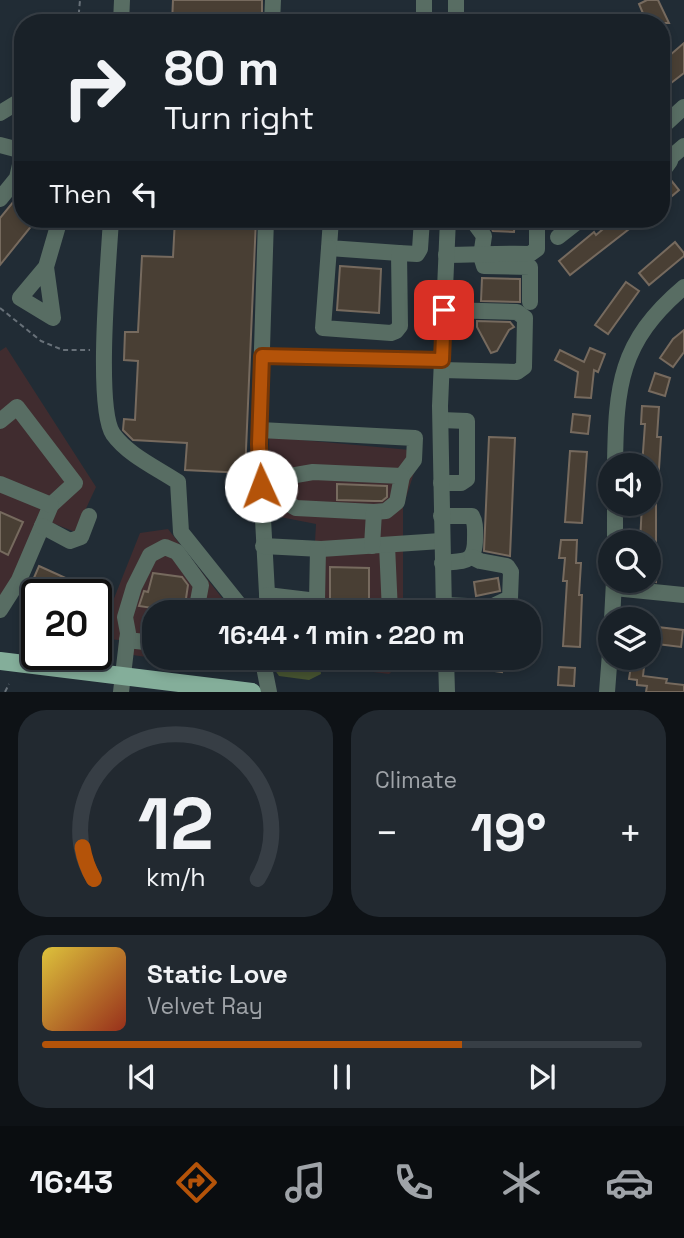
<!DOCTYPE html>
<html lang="en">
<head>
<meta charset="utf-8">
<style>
  body { margin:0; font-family:"Space Grotesk",sans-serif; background:#222930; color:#f1f3f6; height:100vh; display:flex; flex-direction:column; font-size:26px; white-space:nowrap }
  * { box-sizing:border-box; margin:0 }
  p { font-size:23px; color:#9fa3a8 }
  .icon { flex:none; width:38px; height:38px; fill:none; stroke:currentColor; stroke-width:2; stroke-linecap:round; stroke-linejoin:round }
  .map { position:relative; height:692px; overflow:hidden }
  .panel { display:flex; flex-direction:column; gap:18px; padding:18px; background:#0e1216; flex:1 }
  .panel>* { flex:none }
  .top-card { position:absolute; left:14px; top:14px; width:656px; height:214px; border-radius:28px; box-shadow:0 4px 10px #0003,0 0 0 2px #373e45; background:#192128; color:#f1f3f6; overflow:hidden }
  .tools { position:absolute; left:598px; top:453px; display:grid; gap:14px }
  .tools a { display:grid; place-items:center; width:63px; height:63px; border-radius:50%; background:#192128; box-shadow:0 4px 10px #0003,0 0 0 2px #373e45; font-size:35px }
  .speed { position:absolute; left:21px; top:579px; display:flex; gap:14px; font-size:35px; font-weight:700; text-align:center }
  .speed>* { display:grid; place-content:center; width:91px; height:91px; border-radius:50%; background:#192128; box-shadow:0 4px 10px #0003,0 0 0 2px #373e45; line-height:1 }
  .speed .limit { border:4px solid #111; border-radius:10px; background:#fff; color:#111 }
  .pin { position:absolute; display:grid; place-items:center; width:60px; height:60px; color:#fff; margin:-30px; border-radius:14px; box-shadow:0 4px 10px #0006 }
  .me { position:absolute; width:77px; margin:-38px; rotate:358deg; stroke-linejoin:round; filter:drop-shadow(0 0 5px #0008) }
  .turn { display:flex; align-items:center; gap:24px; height:147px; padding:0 35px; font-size:32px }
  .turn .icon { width:91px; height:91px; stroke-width:2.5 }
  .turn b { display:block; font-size:49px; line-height:60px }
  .then { display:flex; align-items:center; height:66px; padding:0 35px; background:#0003; gap:14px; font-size:26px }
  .big { font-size:52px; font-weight:700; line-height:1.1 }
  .panel .tile { flex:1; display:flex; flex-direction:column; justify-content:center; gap:10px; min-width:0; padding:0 24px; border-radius:28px; background:#222930 }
  .panel .dial { align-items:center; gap:0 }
  .dial svg { height:182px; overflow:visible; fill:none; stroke:#373e45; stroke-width:7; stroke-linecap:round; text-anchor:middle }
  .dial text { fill:#f1f3f6; stroke:none }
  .song { display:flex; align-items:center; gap:21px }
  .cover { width:84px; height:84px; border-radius:10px; background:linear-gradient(135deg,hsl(50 70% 55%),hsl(10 70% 35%)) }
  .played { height:7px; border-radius:4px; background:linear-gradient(90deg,#b45309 70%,#373e45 70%) }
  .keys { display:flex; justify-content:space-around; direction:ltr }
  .heat { display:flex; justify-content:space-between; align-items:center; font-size:38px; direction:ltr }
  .panel .tiles { flex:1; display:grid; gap:18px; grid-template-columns:1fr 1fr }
  .tile:last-child { grid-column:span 2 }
  .trip { position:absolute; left:142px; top:600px; width:399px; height:70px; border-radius:28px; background:#192128; box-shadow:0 4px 10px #0003,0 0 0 2px #373e45; font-weight:700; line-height:70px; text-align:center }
  .menu { display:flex; height:112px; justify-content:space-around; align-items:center; background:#0a0d10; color:#9fa3a8 }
  .menu .icon { width:49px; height:49px }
  .menu .current { color:#b45309 }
  .menu b { font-size:32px; color:#f1f3f6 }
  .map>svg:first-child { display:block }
</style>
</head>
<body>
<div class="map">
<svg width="684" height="692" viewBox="0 0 684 692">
  <rect width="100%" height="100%" fill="#212c35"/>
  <g fill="#402c2f">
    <path d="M6 347 96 487 75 532 40 518 4 600H0V351Z"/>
    <path d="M269 437 421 451 403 507V612H311L316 524 270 515Z"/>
    <path d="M168 529 233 612H154V658L118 653 119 640 107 639 111 606 140 533Z"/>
    <path d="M154 658H246L244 669Z"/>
    <path d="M309 658H403V661L389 674 309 664Z"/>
  </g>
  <path fill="#475431" d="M273 658H319L321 674 309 680 279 676 272 666Z"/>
  <g fill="#493f34" stroke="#766a5e" stroke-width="2">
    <path d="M173 0H262V23H172Z"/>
    <path d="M647 0H658L669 23H647L639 4Z"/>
    <rect x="586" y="13" width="19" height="10"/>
    <path d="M684 43V73L662 90V62Z"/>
    <path d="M670 179 679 190 666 201 662 196V182Z"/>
    <path d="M23 190V219H37L0 265V218Z"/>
    <path d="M175 219H256L245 473 185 470 187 443 133 440 123 430 124 419 135 420 138 361 124 360 125 332H138L142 256 173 257Z"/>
    <path d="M486 219H515L514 232 493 231Z"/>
    <path d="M615 219H642L570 275 559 261 594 232 596 235Z"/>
    <path d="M675 242 684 253V256L649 285 639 273Z"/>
    <path d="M340 266 381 269 379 313 337 310Z"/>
    <path d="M482 278 520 279V302L481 301Z"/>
    <path d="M626 282 639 291 608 334 595 325Z"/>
    <path d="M477 321 510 322 514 327 509 330 497 351 491 353 477 327Z"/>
    <path d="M684 330V352L673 367 660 358 673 339Z"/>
    <path d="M590 348 605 354 598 372 594 370 591 398 575 397 578 372 555 360 560 350 584 362Z"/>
    <path d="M655 373 670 378 665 396 649 391Z"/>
    <path d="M642 406 659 407 657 437H661L658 485 649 484V466H642L645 424H641Z"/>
    <path d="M573 414 590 416 588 434 571 432Z"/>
    <path d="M489 437 515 438 510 556 484 551Z"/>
    <path d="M570 451 587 452 582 523 565 522Z"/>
    <path d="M337 484 387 486V497L382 501H374L337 500Z"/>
    <path d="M642 504H656V542H640Z"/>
    <path d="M0 512 23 522 8 555 0 551Z"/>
    <path d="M561 540H577L576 563H581L579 595H582L580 647 563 646 567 581H563L565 558H559Z"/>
    <path d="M649 553 658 554 656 582 649 581Z"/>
    <path d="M39 566 70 580 63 594 33 580Z"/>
    <path d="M330 567 369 568V612H330Z"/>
    <path d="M153 573 182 577 188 585 184 612H152L153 608 139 606 144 591 148 592Z"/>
    <path d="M498 578 500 591 476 596 474 582Z"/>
    <path d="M649 626 683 630 681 647 649 643Z"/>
    <path d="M488 658H503L502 672 487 670Z"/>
    <path d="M631 666 644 667 643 676 667 679 666 683 684 685V692H646L647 686 637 685V680L629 679Z"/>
    <path d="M559 667 575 668 574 686 558 685Z"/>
  </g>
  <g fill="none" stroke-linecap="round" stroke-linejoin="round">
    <g stroke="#687179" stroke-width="2" stroke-dasharray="5 3.5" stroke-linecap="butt">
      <path d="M78 23 80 0"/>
      <path d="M0 308 41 341 63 350H90"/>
      <path d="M5 692 9 684"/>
    </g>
    <g stroke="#586d63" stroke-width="16">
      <path d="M121 23 122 0"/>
      <path d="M272 23 273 0"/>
      <path d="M424 23V0"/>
      <path d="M456 23V0"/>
      <path d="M0 113 23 99"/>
      <path d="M662 127 684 107"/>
      <path d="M0 145 19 150 22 156 17 178 0 199"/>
      <path d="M662 149 670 161 662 172"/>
      <path d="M670 158 684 146"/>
      <path d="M111 219C109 258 95 407 113 434 128 455 157 468 178 482L181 532 245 612"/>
      <path d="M266 219 259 445 268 612"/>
      <path d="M331 219 329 248 399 253"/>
      <path d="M476 219V225L484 236 481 256 484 266 530 267V302"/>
      <path d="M558 237 581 219"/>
      <path d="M329 248 323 328 391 333 396 331 400 326 399 253 417 254 420 249 422 219"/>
      <path d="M446 255C475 255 502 253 530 254L537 249V219"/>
      <path d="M46 267 53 318 20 298 46 267 60 219"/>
      <path d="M262 356 442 360"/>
      <path d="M442 370 517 372 524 367 525 318 517 312 444 310"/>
      <path d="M0 421 17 407 75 483 51 505 19 580 0 610"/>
      <path d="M260 430 415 438 414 460 402 476"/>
      <path d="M615 466C616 386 619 342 684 287"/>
      <path d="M313 472 402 476 397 502 386 511 374 512 296 508 280 499 278 484 290 476Z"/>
      <path d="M441 483H461L467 479V421L441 420"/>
      <path d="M0 484 51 505"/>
      <path d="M441 516H472C476 523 475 531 475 539 475 565 463 560 442 563"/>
      <path d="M42 526 70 541 81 537 89 516"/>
      <path d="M615 542V504"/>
      <path d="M387 545 390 612"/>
      <path d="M263 546 321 549 441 541"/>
      <path d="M372 546 374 512"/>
      <path d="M614 588 684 595"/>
      <path d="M267 595 317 601 318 549"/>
      <path d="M444 605 491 607 510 598 511 572 507 566 480 561 472 557"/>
      <path d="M444 612 440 406 448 219"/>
      <path d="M612 620 614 581"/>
      <path d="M127 640 154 643"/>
      <path d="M266 658 265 672 269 692"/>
      <path d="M446 658 447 692"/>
      <path d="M121 692 128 633 125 617 134 587 150 555 165 547 177 552 201 585 196 612"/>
      <path d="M607 692 611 640"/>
    </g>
    <path stroke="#84ae9a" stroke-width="18" d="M0 661 252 692"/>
  </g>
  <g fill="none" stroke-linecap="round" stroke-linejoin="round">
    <g stroke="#753606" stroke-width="18">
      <path id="route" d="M261 486 259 444 262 356 442 360 444 310"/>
    </g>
    <use href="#route" stroke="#b45309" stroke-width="12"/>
  </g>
</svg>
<div class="tools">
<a><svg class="icon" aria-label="sound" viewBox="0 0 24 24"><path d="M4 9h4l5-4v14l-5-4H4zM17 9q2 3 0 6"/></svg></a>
<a><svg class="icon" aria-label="search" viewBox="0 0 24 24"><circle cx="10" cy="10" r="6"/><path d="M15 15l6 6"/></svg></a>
<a><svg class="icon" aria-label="layers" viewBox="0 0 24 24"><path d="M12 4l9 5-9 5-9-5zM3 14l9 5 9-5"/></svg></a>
</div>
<div class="speed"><div class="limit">20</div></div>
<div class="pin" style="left:444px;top:310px;background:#d93025"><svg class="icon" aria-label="arrive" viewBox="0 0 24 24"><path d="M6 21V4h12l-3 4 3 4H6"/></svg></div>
<svg class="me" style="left:261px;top:486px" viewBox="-20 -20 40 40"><circle r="19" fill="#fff"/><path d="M0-13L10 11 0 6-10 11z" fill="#b45309"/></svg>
<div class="trip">16:44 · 1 min · 220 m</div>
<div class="top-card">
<div class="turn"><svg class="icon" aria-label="right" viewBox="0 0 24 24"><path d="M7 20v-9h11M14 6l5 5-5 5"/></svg><div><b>80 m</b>Turn right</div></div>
<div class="then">Then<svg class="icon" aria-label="left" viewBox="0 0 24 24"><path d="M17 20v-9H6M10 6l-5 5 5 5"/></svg></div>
</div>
</div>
<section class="panel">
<div class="tiles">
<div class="tile dial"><svg viewBox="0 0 100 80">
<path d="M14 69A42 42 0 1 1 86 69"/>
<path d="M14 69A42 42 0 0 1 9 55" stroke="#b45309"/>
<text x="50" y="56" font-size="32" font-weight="700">12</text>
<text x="50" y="72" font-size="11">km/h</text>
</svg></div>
<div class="tile"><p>Climate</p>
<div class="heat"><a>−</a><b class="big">19°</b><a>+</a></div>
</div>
<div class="tile">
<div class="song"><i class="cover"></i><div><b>Static Love</b><p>Velvet Ray</p></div></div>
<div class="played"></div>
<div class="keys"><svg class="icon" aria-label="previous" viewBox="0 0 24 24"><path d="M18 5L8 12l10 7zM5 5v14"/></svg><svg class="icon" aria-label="pause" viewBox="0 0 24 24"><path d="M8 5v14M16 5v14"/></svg><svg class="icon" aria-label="next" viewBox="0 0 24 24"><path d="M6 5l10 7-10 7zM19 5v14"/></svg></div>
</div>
</div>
</section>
<nav class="menu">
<b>16:43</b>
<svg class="icon current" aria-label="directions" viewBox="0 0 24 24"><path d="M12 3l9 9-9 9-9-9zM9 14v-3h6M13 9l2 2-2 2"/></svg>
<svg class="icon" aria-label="music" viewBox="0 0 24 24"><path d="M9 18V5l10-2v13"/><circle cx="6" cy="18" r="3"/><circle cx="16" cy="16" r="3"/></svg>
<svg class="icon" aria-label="phone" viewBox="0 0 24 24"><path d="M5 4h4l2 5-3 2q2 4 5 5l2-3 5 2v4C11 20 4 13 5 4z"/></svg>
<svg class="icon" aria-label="climate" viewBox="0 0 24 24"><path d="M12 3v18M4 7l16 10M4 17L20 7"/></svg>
<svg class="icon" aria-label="car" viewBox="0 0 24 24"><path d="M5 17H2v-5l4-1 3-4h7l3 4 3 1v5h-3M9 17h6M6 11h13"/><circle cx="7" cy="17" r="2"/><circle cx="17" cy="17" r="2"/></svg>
</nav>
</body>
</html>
